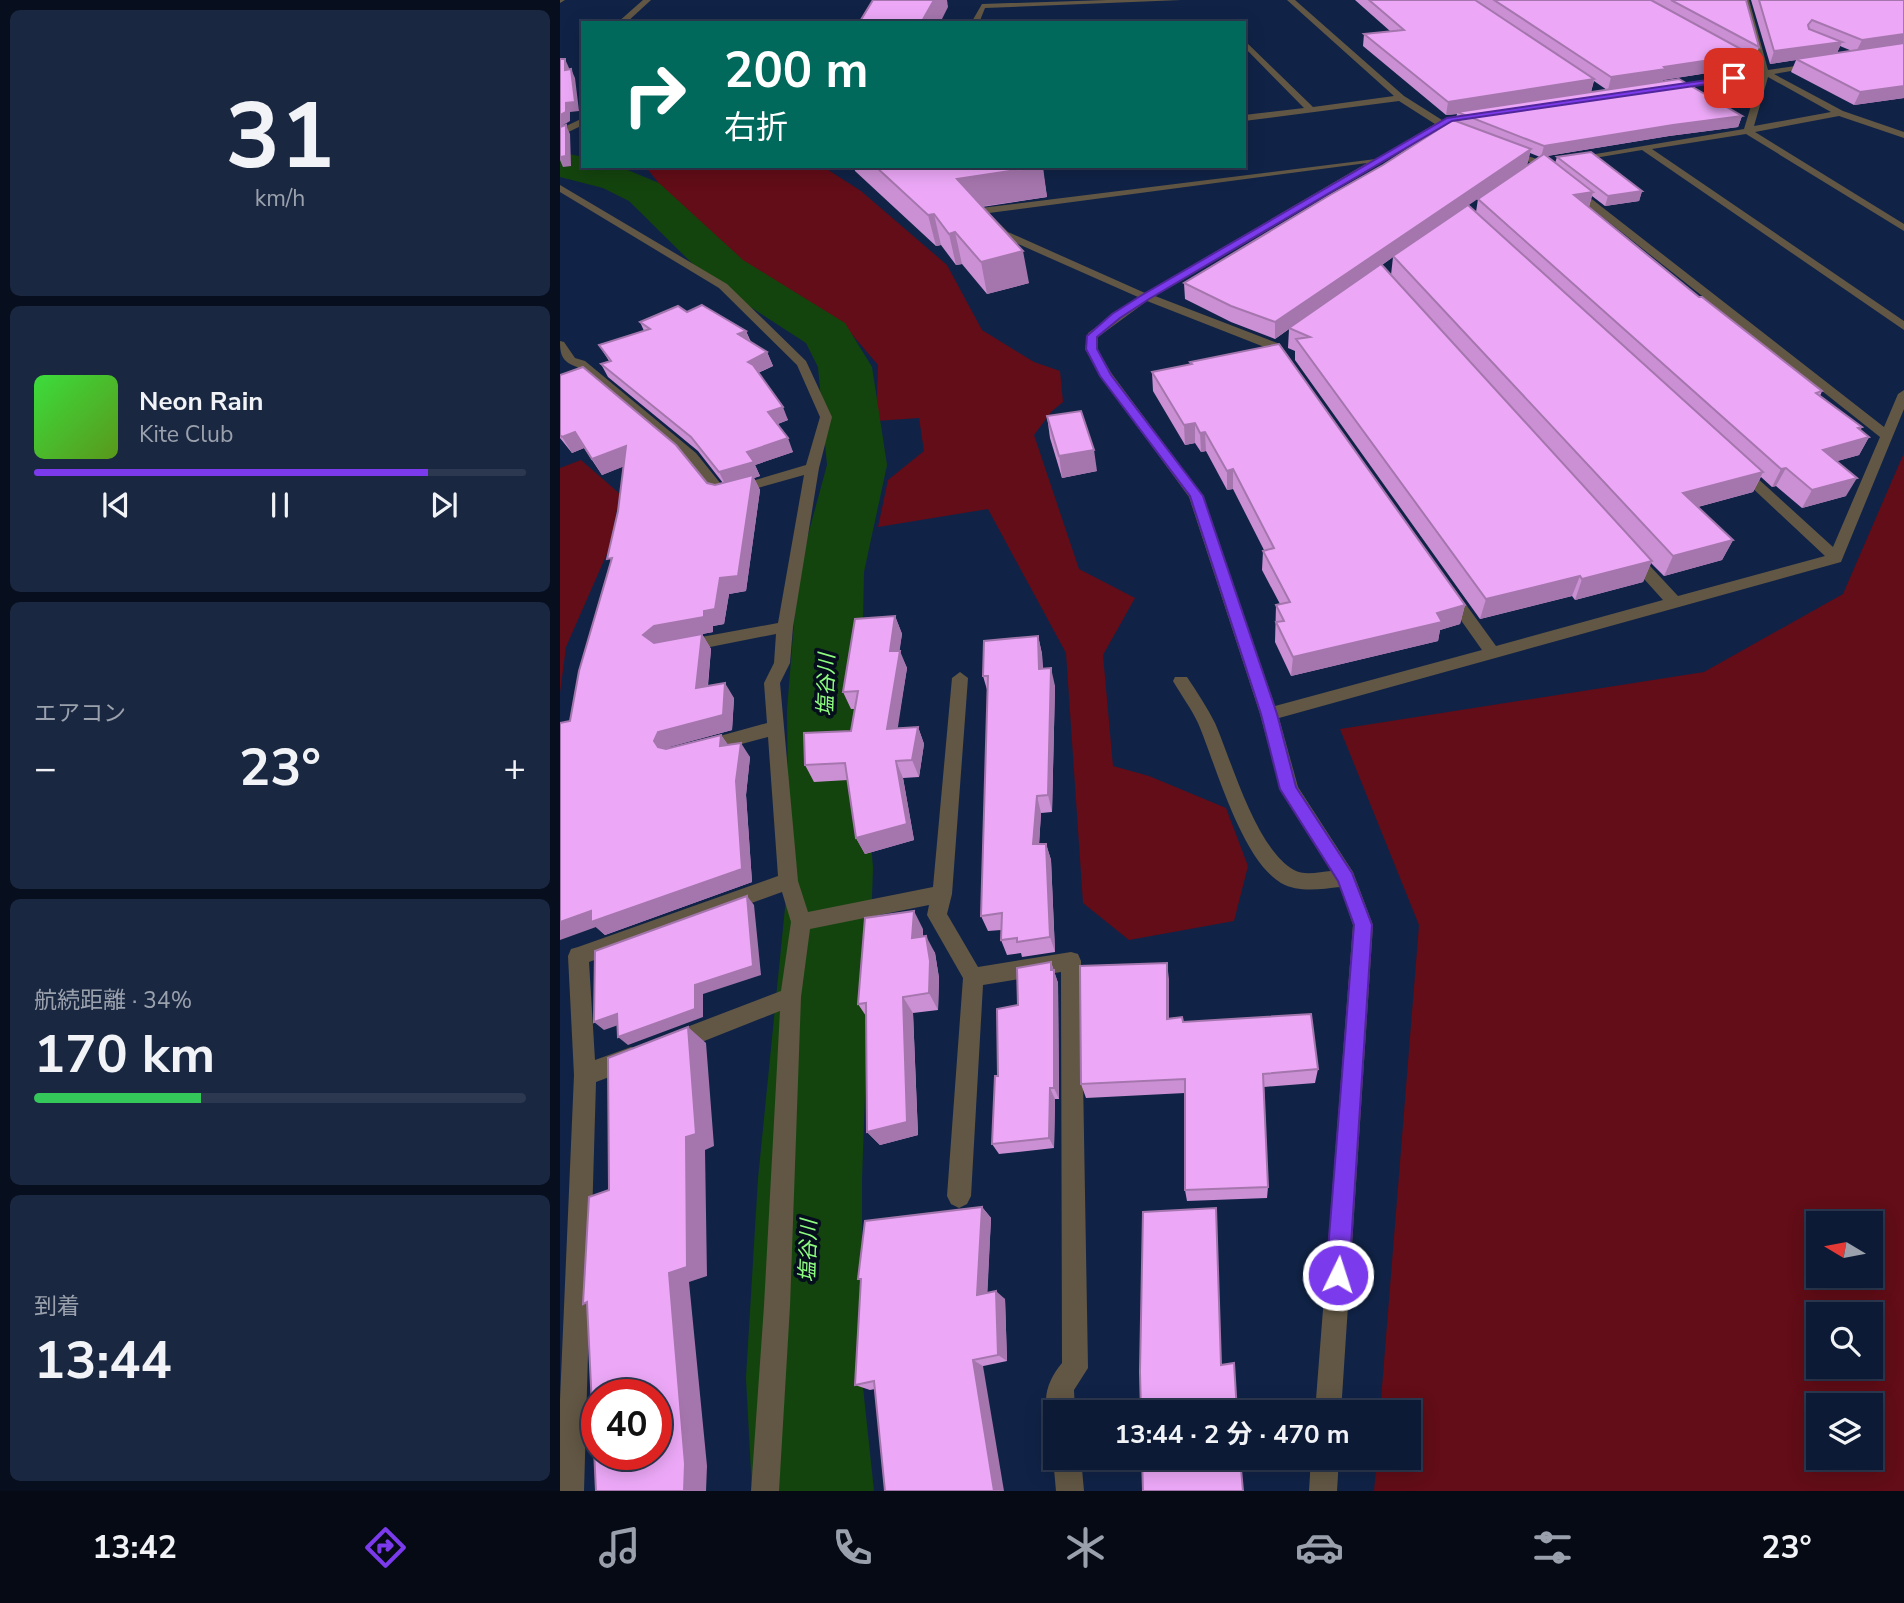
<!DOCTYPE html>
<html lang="ja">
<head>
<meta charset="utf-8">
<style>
  body { margin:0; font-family:"Nunito Sans","Noto Sans JP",sans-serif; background:#1a2741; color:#f1f3f6; height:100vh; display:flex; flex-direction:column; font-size:26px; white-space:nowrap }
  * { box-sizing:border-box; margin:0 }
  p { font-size:23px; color:#9aa1ad }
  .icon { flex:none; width:38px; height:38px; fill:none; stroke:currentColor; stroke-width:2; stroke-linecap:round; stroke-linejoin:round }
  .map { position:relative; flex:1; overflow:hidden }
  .sheet { display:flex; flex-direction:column; gap:10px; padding:10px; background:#070e1d; width:560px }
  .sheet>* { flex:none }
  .guide { position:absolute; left:21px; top:21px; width:665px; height:147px; border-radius:0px; box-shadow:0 4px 18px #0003,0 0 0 2px #2c3850; background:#00695c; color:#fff; overflow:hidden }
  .needle { width:46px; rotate:280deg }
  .buttons { position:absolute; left:1246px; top:1211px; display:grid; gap:14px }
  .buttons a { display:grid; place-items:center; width:77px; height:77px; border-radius:0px; background:#0c1a35; box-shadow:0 4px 18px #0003,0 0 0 2px #2c3850; font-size:35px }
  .speed { position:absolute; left:21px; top:1379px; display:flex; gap:14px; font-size:35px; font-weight:700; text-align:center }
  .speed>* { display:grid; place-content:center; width:91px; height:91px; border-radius:50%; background:#0c1a35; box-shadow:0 4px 18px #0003,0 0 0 2px #2c3850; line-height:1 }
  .speed .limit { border:10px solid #d22; background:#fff; color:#111 }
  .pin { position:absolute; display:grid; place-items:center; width:60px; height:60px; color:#fff; margin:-30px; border-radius:14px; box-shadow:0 4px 10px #0006 }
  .me { position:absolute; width:77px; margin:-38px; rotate:4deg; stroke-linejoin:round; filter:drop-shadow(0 0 5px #0008) }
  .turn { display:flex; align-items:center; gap:24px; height:147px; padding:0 28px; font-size:32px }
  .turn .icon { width:91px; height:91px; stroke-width:2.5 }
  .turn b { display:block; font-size:49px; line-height:60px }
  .big { font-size:52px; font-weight:700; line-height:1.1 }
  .sheet .widget { flex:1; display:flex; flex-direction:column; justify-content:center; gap:10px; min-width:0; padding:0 24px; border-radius:10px; background:#1a2741 }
  .sheet .dial { align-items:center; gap:0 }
  .dial b { font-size:91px; line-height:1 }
  .song { display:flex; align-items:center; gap:21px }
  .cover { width:84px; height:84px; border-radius:10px; background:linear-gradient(135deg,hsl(120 70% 55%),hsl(90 70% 35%)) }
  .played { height:7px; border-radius:4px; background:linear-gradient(90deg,#7c3aed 80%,#2c3850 80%) }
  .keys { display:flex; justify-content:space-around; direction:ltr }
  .heat { display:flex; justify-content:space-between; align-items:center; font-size:38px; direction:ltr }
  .charge { height:10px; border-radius:5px; background:linear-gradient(90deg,#34c759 34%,#2c3850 0) }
  .trip { position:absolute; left:483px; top:1400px; width:378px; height:70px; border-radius:0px; background:#0c1a35; box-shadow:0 4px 18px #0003,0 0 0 2px #2c3850; font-weight:700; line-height:70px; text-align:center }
  .menu { display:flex; height:112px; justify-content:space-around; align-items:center; background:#050a15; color:#9aa1ad }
  .menu .icon { width:49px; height:49px }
  .menu .on { color:#7c3aed }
  .menu b { font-size:32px; color:#f1f3f6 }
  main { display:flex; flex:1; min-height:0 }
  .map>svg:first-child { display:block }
</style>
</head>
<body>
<main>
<section class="sheet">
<div class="widget dial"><b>31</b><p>km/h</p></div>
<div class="widget">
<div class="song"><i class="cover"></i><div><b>Neon Rain</b><p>Kite Club</p></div></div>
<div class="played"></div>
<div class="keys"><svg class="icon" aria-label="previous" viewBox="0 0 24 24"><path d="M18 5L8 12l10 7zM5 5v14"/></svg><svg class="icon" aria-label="pause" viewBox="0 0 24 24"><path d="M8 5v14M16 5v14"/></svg><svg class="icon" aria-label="next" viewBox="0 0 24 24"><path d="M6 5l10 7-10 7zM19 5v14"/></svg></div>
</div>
<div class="widget"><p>エアコン</p>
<div class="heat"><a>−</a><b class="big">23°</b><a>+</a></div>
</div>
<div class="widget"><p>航続距離 · 34%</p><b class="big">170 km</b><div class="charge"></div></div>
<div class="widget"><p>到着</p><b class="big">13:44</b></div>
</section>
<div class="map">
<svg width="1344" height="1491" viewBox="0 0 1344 1491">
  <rect width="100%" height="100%" fill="#102347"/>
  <g fill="#620d17" fill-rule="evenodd">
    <path d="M85 166H262L301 191 387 265 422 330 474 362 500 371 503 402 492 411 474 435 519 569 575 598 543 655 553 766 589 776 666 808 688 866 674 921 569 940 523 903 506 653 428 509 318 527 328 480 364 451 359 418 316 421 318 365 283 324 232 299 164 251 109 196Z"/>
    <path d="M1344 453V1491H814L817 1458H849V1412H820L859 925 780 729 1144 672 1283 594ZM1258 1223H1311V1276H1258ZM1258 1314H1311V1367H1258ZM1258 1405H1311V1458H1258Z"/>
    <path d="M21 460 60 494 49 549 6 647 0 693V468Z"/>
  </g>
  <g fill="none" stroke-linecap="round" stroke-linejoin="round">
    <path fill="#14440e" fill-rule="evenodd" d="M0 152 23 157V166H58L99 183 183 260 285 323 312 367 327 465 304 572 301 711 313 868 302 1179V1378L314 1491H192L186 1378 198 1179 229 868 227 711 238 572 267 465 258 367 246 343 149 280 69 201 43 188 0 177Z"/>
    <g fill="#625744" fill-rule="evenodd">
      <path d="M0 0H5L0 3Z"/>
      <path d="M83 0H91L66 23H57Z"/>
      <path d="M547 0H621L425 8 419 23H411L422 4Z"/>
      <path d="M727 0H735L844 96 882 120 918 111 922 114 888 124 891 130 881 128 595 296 720 344 732 361 730 364H722L712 350 587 301 538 337 537 349 552 374 643 496 715 706 922 650 881 592 889 587 894 588 936 646 1103 600 1067 560 1065 556 1072 551 1077 552 1118 596 1265 556 1172 469 1174 466H1184L1273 547 1320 437 977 165 944 152V148L983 161 1324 427 1338 394 1344 390V409L1281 562 719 718 738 787 793 872 813 925 781 1412H755L793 925 780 887C761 889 739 893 721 883 681 859 656 765 638 723 631 708 621 695 613 681L615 677H627C637 692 647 707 655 723 672 762 696 849 734 870 744 876 760 872 771 871L720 789 700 714 629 497 542 378 525 349 528 333 578 297 440 236 416 211 421 208 816 159 875 124 839 101 684 121V115L744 108 684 47V40L753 107 834 96ZM807 163 585 293 448 232 429 213Z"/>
      <path d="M1181 0H1189L1208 70 1257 63 1254 67 1214 74 1283 111 1344 132V138L1279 116 1195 132 1344 224V231L1186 134 1092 149 1344 321V330L1082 150 1011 162 1006 159 1184 129 1200 76 1106 91 1102 88 1199 71ZM1208 77 1271 112 1194 126Z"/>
      <path d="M23 118V125L0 136V129Z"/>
      <path d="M0 185 167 284 246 361 272 417 259 468 233 627 230 663 220 683 238 881 248 912 373 887 392 678 400 672 408 678 392 894 387 914 418 967 511 952 518 954 521 961 528 1368 514 1390 515 1412H495V1423C478 1405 488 1379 502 1363L501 972 423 985 411 1196 407 1204 399 1208 391 1204 387 1196 403 978 367 915 369 905 250 929 241 997 230 1306 219 1491H191L204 1306 220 1011 114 1053 106 1049 103 1042 106 1035 221 991 231 922 222 892 29 962 35 1060 71 1047 79 1050 82 1058 79 1066 36 1082 24 1491H0V1400L14 1075 8 956 11 949 18 947 218 876 208 737 144 754 138 752 135 747 138 742 207 723 204 683 214 663 216 634 125 652 117 646 125 640 218 623 244 475 162 498 157 497 126 459 17 367C3 362 0 356 0 341L4 342 15 358 25 361 136 453 165 489 246 465 260 417 237 365 159 288 0 192Z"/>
      <path d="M495 1453V1458H521L524 1491H496L493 1458Z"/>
      <path d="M751 1458H779L777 1491H749Z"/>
    </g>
  </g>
  <g fill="#cb90d4" fill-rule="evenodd">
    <path d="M795 0H1186L1199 47 1195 60 1190 57 1186 67 1103 80 1102 82 1182 116 1178 127 1109 136 987 156 995 163 997 157 1082 191 1079 201 1045 206 1032 196 1029 207 1139 297 1262 391 1260 396 1302 427 1300 430 1309 437 1299 455 1277 461 1286 496 1242 508 1216 486 1212 487 1201 477 1193 492 1138 507 1173 540 1162 560 1104 576 1091 563 1083 582 1015 600 1012 596 920 619 735 360V351L728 348 729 329 715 339 671 322 625 299 624 283 823 165 895 121 897 114 886 115 803 46 804 34 830 31ZM1034 81 1047 90 1031 92ZM970 153 980 157 918 199 916 212 908 205 967 165ZM833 257 831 275 822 265Z"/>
    <path d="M1191 0H1344V98L1294 105 1231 72 1236 60 1210 64ZM1280 46 1292 51 1277 53Z"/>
    <path d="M294 166H482L487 197 422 207 469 283 427 294 402 264 396 265 381 245 376 246 295 171Z"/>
    <path d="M127 312 186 331 191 342 207 352 213 366 198 373 228 420 218 424 233 452 195 465 200 476 194 478 200 490 186 591 169 594 164 624 153 626V632L142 634 151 649 148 686 174 698 172 730 109 747 108 748 161 735 168 745 190 757 186 795 192 882 45 935 36 927 10 721 50 565 64 466 42 475 24 448 12 453 0 438V375L147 483 155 485 163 483 138 451 48 377 41 364 49 361 39 345 84 331 80 322Z"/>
    <path d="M630 362 905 605 900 624 880 630 878 641 731 676 715 642 716 605 720 604 702 570 703 551 704 550 673 489 667 490 646 451 641 452 635 443 625 445 593 391 592 372 630 364Z"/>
    <path d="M487 416 537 471 502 478 490 438Z"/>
    <path d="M335 616 342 634 339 651 347 668 337 728 358 727 364 744 359 777 343 778 354 840 305 854 296 838 288 780 254 782 245 765 291 731 295 709H291L283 692Z"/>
    <path d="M478 636 482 654 483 669 495 686 492 812 481 813 479 844H486L491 860 495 952 462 957 461 953 447 955 441 940V930L428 931 421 916 428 693 423 676Z"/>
    <path d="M363 929V936L375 953 379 978 378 1010 353 1013 358 1135 320 1145 307 1132 306 1016 298 1004Z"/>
    <path d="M491 962 498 983 499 1099H495L494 1148 439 1154 432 1144 438 1076 458 1005Z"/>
    <path d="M609 979V1019L623 1022 758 1069 755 1083 704 1087 708 1187 707 1198 627 1201 625 1190V1093L526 1098 521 1084Z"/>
    <path d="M422 1207 431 1218 427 1293 445 1299 447 1361 310 1390 295 1385 301 1281 298 1279Z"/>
  </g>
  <g fill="#a576ad">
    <path d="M374 0H387L388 7 380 23H361Z"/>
    <path d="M1344 34V46L1296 52 1302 40Z"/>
    <path d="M1282 42 1276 55 1236 59V60L1210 64 1214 51Z"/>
    <path d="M1190 54 1186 67 1103 80 1102 82 1048 90 1051 77 1104 67Z"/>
    <path d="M5 59 9 68V79L5 70Z"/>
    <path d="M11 69 15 78 19 111 10 112V121L0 127V115Z"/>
    <path d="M1034 79 1031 92 897 112V114L886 115 888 102Z"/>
    <path d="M1344 86V98L1294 105 1300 92Z"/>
    <path d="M1182 116 1178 127 1109 136 981 157 984 146 1113 125Z"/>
    <path d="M6 125 10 134 11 166 3 167 0 160V157Z"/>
    <path d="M971 149 967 165 730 328H729V329L715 339V322Z"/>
    <path d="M483 167 487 197 403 209 397 179Z"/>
    <path d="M1082 191 1079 201 1045 206 1048 196Z"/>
    <path d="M1033 192 1028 209 1014 195Z"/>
    <path d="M374 214 381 245 376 246 368 215Z"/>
    <path d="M395 232 402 264 396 265 389 234Z"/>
    <path d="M463 251 469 283 427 294 421 262Z"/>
    <path d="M186 331 191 344 178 334Z"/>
    <path d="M207 352 213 366 193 375 188 362Z"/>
    <path d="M223 407 228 420 214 425 208 412Z"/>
    <path d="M635 423V443L625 445 624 425Z"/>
    <path d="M1302 427 1293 442 1309 437 1299 455 1253 468 1263 450Z"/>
    <path d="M15 432 24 448 12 453 2 437Z"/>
    <path d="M645 432 646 451 641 452 640 433Z"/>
    <path d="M228 438 233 452 195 465 200 476 194 478 200 490 186 591 169 594 164 624 153 626V632L142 634 151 649 146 703 93 650 83 635 166 486 159 472 187 452Z"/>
    <path d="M66 446 75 462 42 475 32 459Z"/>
    <path d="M534 450 537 471 502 478 499 456Z"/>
    <path d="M1226 468 1216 486 1212 487 1221 469Z"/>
    <path d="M673 469V489L667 490V471Z"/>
    <path d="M1203 472 1193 492 1115 513 1123 493Z"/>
    <path d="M1297 478 1286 496 1242 508 1252 490Z"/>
    <path d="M1173 540 1162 560 1104 576 1113 556Z"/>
    <path d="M1092 561 1083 582 1015 600 1022 579Z"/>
    <path d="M1020 576 1012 596 920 619 926 599Z"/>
    <path d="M905 605 900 624 880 630 878 641 731 676 733 657Z"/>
    <path d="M335 616 342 634 337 669 330 651Z"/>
    <path d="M478 636 482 654 483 687 479 669Z"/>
    <path d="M340 651 347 668 335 746 327 729Z"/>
    <path d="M491 668 495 686 492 812 488 795Z"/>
    <path d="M165 683 174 698 172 730 109 747 105 755 94 741 98 732Z"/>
    <path d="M358 727 364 744 359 777 352 760Z"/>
    <path d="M161 735 171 749 160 746Z"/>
    <path d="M181 743 190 757 186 795 192 882 45 935 36 927 0 940V922L176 781Z"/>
    <path d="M336 761 343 778 354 840 305 854 296 838Z"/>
    <path d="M477 796 481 813 478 861 473 844Z"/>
    <path d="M486 844 491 860 495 952 490 937Z"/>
    <path d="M187 896 194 905 201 975 143 994V1017L68 1045 58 1037 135 985Z"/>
    <path d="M354 911 363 929 362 955 352 938Z"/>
    <path d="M366 936 375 953 379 978 378 1010 369 993Z"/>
    <path d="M491 962 498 983 499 1099 494 1088Z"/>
    <path d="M607 963 609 979V1034L607 1019Z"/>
    <path d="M343 997 353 1013 358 1135 320 1145 307 1132Z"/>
    <path d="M57 1014 67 1022 44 1030 34 1022Z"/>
    <path d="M128 1027 146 1043 154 1146 145 1150 147 1276 129 1282 147 1466 146 1491H124L109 1273 126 1137Z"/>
    <path d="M490 1088 495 1099 494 1148 489 1138Z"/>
    <path d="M422 1207 431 1218 427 1303 417 1295Z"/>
    <path d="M436 1291 445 1299 447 1361 438 1355Z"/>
    <path d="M413 1360 423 1366 444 1491H434Z"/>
  </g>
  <g fill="#eca8f7" stroke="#a576ad" stroke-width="2" fill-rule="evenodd">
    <path d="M313 0H374L361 23H299Z"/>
    <path d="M809 0H915L1034 79 888 102 804 34 844 30Z"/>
    <path d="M934 0H1091L1190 54 1104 67 1106 69 1051 77Z"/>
    <path d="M1111 0H1186L1199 47Z"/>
    <path d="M1199 0H1344V34L1302 40 1252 20 1248 25 1249 29 1282 42 1214 51Z"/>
    <path d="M1344 43V86L1300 92 1236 59Z"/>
    <path d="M0 59H5V70L11 69 15 102 6 103V112L0 115Z"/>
    <path d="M1119 79 1182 116 1113 125 984 146 897 112Z"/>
    <path d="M893 120 971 149 715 322 671 306 624 283 770 195 823 165Z"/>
    <path d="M6 125V156L0 157V127Z"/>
    <path d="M1031 152 1082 191 1048 196 997 157Z"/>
    <path d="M984 154 1033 192 1014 195 1139 297H1142L1262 391 1256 393 1302 427 1298 428 1309 437 1263 450 1297 478 1252 490 1226 468 1221 469 918 199Z"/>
    <path d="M315 166H482L397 179 463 251 421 262 395 232 389 234 374 214 368 215Z"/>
    <path d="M908 205 1203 472 1123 493 1173 540 1113 556 833 256Z"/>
    <path d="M821 264 1092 561 1022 579 1020 576 926 599 736 339 750 337 729 328Z"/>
    <path d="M142 305 186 331 178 334 207 352 188 362 193 365 223 407 208 412 228 438 187 452 194 462 159 472 131 437 41 364 51 361 39 345 90 329 80 322 118 306 127 312Z"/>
    <path d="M719 344 905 605 877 613 882 622 733 657 716 622 724 621 716 605 730 602 703 551 714 548 673 469 667 471 645 432 640 433 635 423 624 425 592 372 632 364 630 362Z"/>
    <path d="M23 367 116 445 147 483 155 485 193 475 178 576 160 578 155 609 144 611V617L94 626 83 635 94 643 142 634 136 688 165 683 163 715 98 732 94 741 98 747 106 749 161 735 160 746 181 743 176 781 182 869 31 922V911L0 922V723L10 721 19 671 52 558 47 559 58 511 66 446 32 459 15 432 2 437 0 435V375Z"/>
    <path d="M521 411 534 450 499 456 487 416Z"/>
    <path d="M335 616 330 651H340L327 729 358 727 352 760 336 761 347 824 296 838 285 763 245 765 244 733 291 731 298 691 283 692 295 619Z"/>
    <path d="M478 636 479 669 491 668 488 795 477 796 473 844H486L490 937 457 942V938L441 940 442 913 421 916 428 676H423L424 641Z"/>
    <path d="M187 896 193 966 135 985V1009L58 1037 57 1014 34 1022 35 951Z"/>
    <path d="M354 911 352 938 366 936 370 961 369 993 343 997 347 1122 307 1132 306 1003 298 1004 305 918Z"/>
    <path d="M491 962V970H494V1088H490L489 1138 432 1144 435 1076H438L437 1009 458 1005 457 968Z"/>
    <path d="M607 963V1019L622 1017 623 1022 751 1014 758 1069 703 1074 708 1187 625 1190V1079L521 1084 520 966Z"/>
    <path d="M128 1027 136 1134 126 1137 127 1267 109 1273 125 1464 124 1491H36L27 1302 23 1304 29 1197 49 1190 48 1058ZM37 1395H96V1454H37Z"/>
    <path d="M422 1207 417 1295 436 1291 438 1355 413 1360 434 1491H325L314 1381 295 1385 301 1279H298L305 1221Z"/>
    <path d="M656 1208 661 1365 674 1363 677 1412H581L580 1372 583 1212Z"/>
    <path d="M582 1458H680L683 1491H583Z"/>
  </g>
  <path fill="#7c3aed" stroke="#51269a" stroke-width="2" d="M1174 76 1176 80 892 121 589 299 560 318 537 337V349L551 375 643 496 717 714 736 787 792 873 812 925 789 1275 786 1283 778 1286 770 1283 766 1275 794 925 778 881 720 789 701 714 630 496 540 376 526 349 527 336 552 314 582 295 887 118Z"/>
  <g text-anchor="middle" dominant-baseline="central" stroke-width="7" stroke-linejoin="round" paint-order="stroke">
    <g font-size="21" font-style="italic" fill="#8dfc7f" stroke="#060e1d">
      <text transform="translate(266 685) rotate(-88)">塩谷川</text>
      <text transform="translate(248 1251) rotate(-88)">塩谷川</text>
    </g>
  </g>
</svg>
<div class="buttons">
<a><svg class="needle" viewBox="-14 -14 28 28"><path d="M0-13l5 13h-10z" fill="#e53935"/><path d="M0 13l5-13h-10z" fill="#9aa1ad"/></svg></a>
<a><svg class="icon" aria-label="search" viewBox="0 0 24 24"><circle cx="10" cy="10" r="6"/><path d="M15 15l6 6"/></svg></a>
<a><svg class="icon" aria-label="layers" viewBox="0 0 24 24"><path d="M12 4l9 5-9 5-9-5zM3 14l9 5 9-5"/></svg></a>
</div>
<div class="speed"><div class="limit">40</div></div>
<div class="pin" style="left:1174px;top:78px;background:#d93025"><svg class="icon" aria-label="arrive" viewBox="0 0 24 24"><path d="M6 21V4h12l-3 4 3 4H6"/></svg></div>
<svg class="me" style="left:778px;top:1275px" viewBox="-20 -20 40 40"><circle r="17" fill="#7c3aed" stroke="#fff" stroke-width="3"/><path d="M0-11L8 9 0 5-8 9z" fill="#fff"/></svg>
<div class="trip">13:44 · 2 分 · 470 m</div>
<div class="guide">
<div class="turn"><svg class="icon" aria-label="right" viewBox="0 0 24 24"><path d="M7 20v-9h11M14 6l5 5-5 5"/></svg><div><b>200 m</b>右折</div></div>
</div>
</div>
</main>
<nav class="menu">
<b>13:42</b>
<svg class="icon on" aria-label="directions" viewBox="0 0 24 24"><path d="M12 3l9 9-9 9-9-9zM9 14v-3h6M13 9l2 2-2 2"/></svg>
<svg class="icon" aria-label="music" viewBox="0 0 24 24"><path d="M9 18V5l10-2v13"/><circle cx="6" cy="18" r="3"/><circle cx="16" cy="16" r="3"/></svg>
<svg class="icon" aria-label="phone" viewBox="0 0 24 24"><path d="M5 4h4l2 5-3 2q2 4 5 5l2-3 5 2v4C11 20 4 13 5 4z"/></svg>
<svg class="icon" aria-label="climate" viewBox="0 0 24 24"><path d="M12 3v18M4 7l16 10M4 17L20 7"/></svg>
<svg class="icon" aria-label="car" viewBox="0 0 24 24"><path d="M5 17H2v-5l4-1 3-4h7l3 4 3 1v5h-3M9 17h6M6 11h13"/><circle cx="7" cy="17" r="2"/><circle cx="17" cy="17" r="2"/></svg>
<svg class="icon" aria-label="filters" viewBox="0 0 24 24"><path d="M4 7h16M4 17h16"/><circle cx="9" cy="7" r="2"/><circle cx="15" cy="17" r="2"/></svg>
<b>23°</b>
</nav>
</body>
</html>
